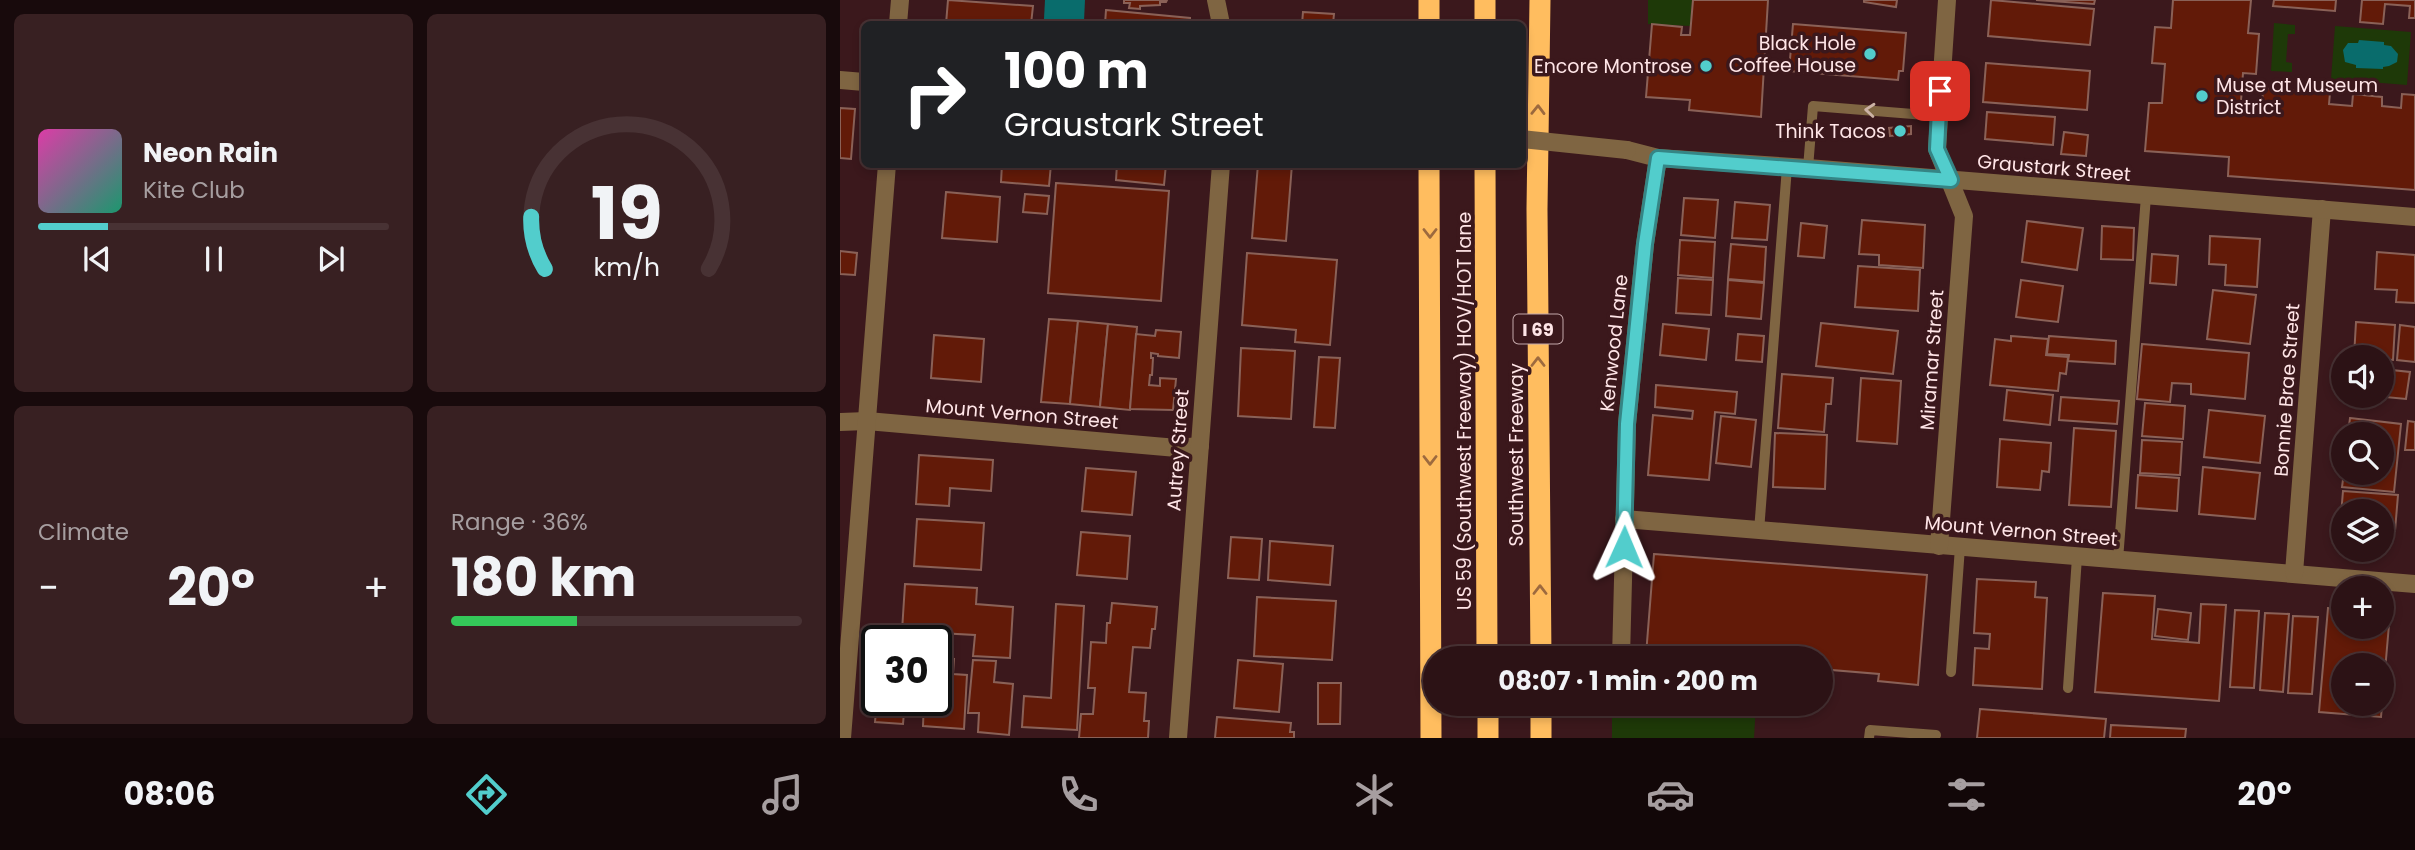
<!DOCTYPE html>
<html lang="en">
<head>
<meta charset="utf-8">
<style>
  body { margin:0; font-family:Poppins,sans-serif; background:#382022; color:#f1f3f6; height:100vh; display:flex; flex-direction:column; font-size:26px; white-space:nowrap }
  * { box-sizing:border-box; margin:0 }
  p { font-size:23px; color:#a69ea0 }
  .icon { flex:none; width:38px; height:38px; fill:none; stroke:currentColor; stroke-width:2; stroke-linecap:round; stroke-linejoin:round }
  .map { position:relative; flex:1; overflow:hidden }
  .drawer { display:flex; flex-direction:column; gap:14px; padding:14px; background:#180a0c; width:840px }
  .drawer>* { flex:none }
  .top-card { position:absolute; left:21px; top:21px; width:665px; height:147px; border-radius:10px; box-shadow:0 4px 10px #0003,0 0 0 2px #483234; background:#202124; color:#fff; overflow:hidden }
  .tools { position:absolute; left:1491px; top:345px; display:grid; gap:14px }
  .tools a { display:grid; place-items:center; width:63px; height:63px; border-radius:50%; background:#2c1215; box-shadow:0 4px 10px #0003,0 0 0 2px #483234; font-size:35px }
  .speed { position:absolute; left:21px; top:625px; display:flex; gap:14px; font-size:35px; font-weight:700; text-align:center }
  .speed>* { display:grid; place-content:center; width:91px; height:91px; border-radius:50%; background:#2c1215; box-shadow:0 4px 10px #0003,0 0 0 2px #483234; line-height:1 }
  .speed .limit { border:4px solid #111; border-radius:10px; background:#fff; color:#111 }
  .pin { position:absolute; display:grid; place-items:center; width:60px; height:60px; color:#fff; margin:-30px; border-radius:14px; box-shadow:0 4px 10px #0006 }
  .me { position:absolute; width:77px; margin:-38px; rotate:1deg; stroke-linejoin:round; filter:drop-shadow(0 0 5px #0008) }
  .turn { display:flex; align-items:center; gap:24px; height:147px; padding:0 28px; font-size:32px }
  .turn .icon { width:91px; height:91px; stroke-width:2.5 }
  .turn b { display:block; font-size:49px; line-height:60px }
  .big { font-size:52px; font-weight:700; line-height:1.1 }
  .drawer .widget { flex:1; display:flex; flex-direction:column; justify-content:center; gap:10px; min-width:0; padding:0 24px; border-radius:10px; background:#382022 }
  .drawer .dial { align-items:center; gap:0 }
  .dial svg { height:182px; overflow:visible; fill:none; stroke:#483234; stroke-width:7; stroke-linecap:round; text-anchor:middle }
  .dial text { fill:#f1f3f6; stroke:none }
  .song { display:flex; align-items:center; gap:21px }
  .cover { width:84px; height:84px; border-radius:10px; background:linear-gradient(135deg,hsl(320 70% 55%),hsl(160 70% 35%)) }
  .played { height:7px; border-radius:4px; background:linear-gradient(90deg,#52cdcc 20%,#483234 20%) }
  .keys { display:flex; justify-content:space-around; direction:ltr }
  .heat { display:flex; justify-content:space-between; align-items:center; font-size:38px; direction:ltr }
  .charge { height:10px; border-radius:5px; background:linear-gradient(90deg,#34c759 36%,#483234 0) }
  .drawer .tiles { flex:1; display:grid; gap:14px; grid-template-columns:repeat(2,1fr) }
  .trip { position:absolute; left:583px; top:646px; width:410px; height:70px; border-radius:35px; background:#2c1215; box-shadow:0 4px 10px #0003,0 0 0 2px #483234; font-weight:700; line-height:70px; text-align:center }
  .menu { display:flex; height:112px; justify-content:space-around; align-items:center; background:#120708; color:#a69ea0 }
  .menu .icon { width:49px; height:49px }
  .menu .on { color:#52cdcc }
  .menu b { font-size:32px; color:#f1f3f6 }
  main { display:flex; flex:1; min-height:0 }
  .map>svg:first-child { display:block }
</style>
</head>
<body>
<main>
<section class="drawer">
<div class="tiles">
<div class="widget">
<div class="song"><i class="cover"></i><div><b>Neon Rain</b><p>Kite Club</p></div></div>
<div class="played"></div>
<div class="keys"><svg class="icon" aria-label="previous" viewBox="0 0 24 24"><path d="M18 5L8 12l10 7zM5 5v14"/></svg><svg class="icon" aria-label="pause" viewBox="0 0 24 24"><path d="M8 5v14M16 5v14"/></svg><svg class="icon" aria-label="next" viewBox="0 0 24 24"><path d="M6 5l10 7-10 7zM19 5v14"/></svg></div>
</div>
<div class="widget dial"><svg viewBox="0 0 100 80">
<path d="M14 69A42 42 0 1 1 86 69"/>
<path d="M14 69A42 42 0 0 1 8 46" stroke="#52cdcc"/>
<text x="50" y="56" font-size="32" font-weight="700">19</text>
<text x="50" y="72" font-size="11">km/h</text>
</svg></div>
<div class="widget"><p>Climate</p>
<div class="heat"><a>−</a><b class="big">20°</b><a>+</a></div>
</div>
<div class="widget"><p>Range · 36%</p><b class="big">180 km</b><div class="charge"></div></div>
</div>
</section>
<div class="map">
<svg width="1575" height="738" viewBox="0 0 1575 738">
  <rect width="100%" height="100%" fill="#3b181c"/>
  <g fill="#1e3908">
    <path d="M808 0H852L851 26 808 24Z"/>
    <path d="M1434 23 1455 25V34H1448L1446 62 1452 63V72L1431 71Z"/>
    <path d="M1495 26 1571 32 1567 85 1491 79Z"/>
    <path d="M772 704H916L914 738H772Z"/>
  </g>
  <g fill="#096c6c">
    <path d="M205 0H245L244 21 204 19Z"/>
    <path d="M1519 40 1544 42V45L1551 46 1558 54 1557 62 1549 66 1543 67V69L1516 68V65L1505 62 1503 50 1508 43H1518Z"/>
  </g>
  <g fill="#621a08" stroke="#8a6157" stroke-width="2" fill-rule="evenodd">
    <path d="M108 0 193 6 191 24H106Z"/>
    <path d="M284 0H327L326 2H320V5L300 6V9L289 8 290 3H284Z"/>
    <path d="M853 0H928L921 117 849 110 850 100 806 97 812 24 842 27 841 35H850Z"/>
    <path d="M1024 0H1057L1056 7 1024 2Z"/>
    <path d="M1151 0 1254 9 1250 45 1148 36Z"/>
    <path d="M1196 0H1255L1254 4Z"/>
    <path d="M1333 0H1411L1408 33 1419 34 1416 74 1403 73 1401 101 1422 103 1423 88 1490 93 1489 104 1512 106 1513 94 1542 97V106L1561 108 1562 94 1575 95V190L1388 176 1389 157 1305 151 1309 103H1322L1325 64 1312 63 1315 27 1331 28Z"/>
    <path d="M1434 0H1496L1495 11 1433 6Z"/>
    <path d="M1522 0H1575V18H1569L1570 6 1545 4 1543 24 1520 22Z"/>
    <path d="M266 10 350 18V24H265Z"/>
    <path d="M463 12 494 14 493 24H462Z"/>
    <path d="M953 24 1066 33 1063 71H1059L1058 80 949 71Z"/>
    <path d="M1146 63 1250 71 1247 110 1143 102Z"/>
    <path d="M0 108 15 109 11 159 0 158Z"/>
    <path d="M1147 112 1215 117 1213 145 1145 139Z"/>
    <path d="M1071 126V134L1050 136 1049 128Z"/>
    <path d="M1224 132 1248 135 1246 156 1221 154Z"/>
    <path d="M101 164H154L153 168Z"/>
    <path d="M162 164H211L209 186 161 182Z"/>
    <path d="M277 164H326L324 185 276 180Z"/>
    <path d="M418 164H452L446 241 412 238Z"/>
    <path d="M216 183 329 191 321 301 208 293Z"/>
    <path d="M106 192 160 197 157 242 102 238Z"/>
    <path d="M185 194 209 196 207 214 183 212Z"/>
    <path d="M844 198 878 200 875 238 841 235Z"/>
    <path d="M895 202 930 205 927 240 892 238Z"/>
    <path d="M1022 220 1085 225 1083 268 1039 265V255L1019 254Z"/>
    <path d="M1187 221 1243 228 1237 270 1182 262Z"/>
    <path d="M961 223 987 226 984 258 958 256Z"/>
    <path d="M1262 226 1294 228 1293 260 1261 259Z"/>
    <path d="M1370 236 1420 239 1417 287 1385 285 1386 265 1369 264Z"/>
    <path d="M840 240 875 242 873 278 838 275Z"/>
    <path d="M891 244 926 247 924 282 888 279Z"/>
    <path d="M0 251 17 253 15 275 0 274Z"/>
    <path d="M1537 252 1575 255V303L1556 302 1557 290 1535 289Z"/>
    <path d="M407 253 497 260 490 345 455 342 456 330 402 325Z"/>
    <path d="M1312 254 1338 256 1336 285 1310 283Z"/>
    <path d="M1018 266 1080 270 1078 311 1015 307Z"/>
    <path d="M838 278 873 280 871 315 836 313Z"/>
    <path d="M888 280 924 283 921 319 886 316Z"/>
    <path d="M1181 280 1223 286 1218 322 1176 317Z"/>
    <path d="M1373 290 1416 295 1410 344 1367 339Z"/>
    <path d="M209 319 238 321 230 404 201 402Z"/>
    <path d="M238 321 268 324 260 407 230 404Z"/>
    <path d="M1516 322 1555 325 1553 360 1542 359V357H1514Z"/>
    <path d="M981 323 1058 331 1053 374 976 366Z"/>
    <path d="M268 324 297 327 290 410 260 407Z"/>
    <path d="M823 324 869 329 866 360 820 355Z"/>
    <path d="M1560 325 1575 327V362L1557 360Z"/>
    <path d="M316 330 341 332 339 358 318 356V354L311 353V358H313L312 375H310L309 385 320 386V378L336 379 333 410 290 409 296 334 315 336Z"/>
    <path d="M898 334 924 336 922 362 896 360Z"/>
    <path d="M94 335 144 339 141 382 91 378Z"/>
    <path d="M1171 336 1208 339 1206 355 1228 357 1226 374 1220 373 1218 391 1150 385 1155 339 1171 341Z"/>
    <path d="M1209 336 1276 341 1275 364 1228 361 1229 355 1207 354Z"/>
    <path d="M1302 344 1409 353 1405 399 1351 394V384L1332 383 1330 402 1297 399Z"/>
    <path d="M401 348 455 351 451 419 398 416Z"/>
    <path d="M479 357 500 358 495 428 474 427Z"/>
    <path d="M1542 369 1570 372 1566 399 1535 396H1542Z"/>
    <path d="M942 374 993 378 991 404H986L984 432 938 428Z"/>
    <path d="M1021 378 1061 381 1057 444 1017 441Z"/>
    <path d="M816 385 897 392 895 414 875 412 869 480 808 475 813 415 852 419 853 411 815 407Z"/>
    <path d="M1167 390 1213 395 1210 425 1164 420Z"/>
    <path d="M1221 397 1279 401 1277 424 1219 420Z"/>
    <path d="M1305 403 1345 406 1343 439 1302 436Z"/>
    <path d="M1369 410 1425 416 1420 463 1364 457Z"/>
    <path d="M881 416 916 420 911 467 876 463Z"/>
    <path d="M1510 418 1561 424 1554 492 1502 487 1504 472H1542V434H1508Z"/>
    <path d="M1568 421 1575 422V450H1565Z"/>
    <path d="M1234 428 1276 431 1271 507 1229 505Z"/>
    <path d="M935 433 987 435 985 489 933 487Z"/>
    <path d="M1160 439 1211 443 1209 472 1202 471 1200 490 1157 487Z"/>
    <path d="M1302 440 1342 442 1340 475 1300 473Z"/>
    <path d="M79 455 153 460 151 491 110 488 109 506 76 504Z"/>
    <path d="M1363 467 1420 473 1415 519 1359 514Z"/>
    <path d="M246 468 296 472 292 515 242 511Z"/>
    <path d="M1298 475 1339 478 1337 511 1296 508Z"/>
    <path d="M1503 491 1558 495 1555 531 1542 530V511H1503V527H1500Z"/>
    <path d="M77 519 144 523 141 570 74 566Z"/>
    <path d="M241 532 290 536 287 579 237 575Z"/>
    <path d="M391 537 422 539 419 580 388 578Z"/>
    <path d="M430 541 493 546 490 585 428 580Z"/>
    <path d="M814 554 1087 575 1078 685 1038 681 1039 674 980 669V658H844L806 655Z"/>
    <path d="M1137 579 1196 582 1195 597 1207 598 1202 689 1133 685 1135 648 1149 649 1150 634 1134 633Z"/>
    <path d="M65 584 137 588 136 604 173 607 170 658 133 656 135 635 62 631Z"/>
    <path d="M1263 593 1315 596 1312 639 1359 643 1361 604 1386 605 1379 701 1255 692Z"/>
    <path d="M417 597 496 601 492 660 414 656Z"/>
    <path d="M272 603 317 607 315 629H312L310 648 293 647 289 692 306 693 304 721H309L308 738H239L241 714H253L255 688H248L251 642 266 643 267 623H270Z"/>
    <path d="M216 604 244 606 237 730 182 727 184 696 211 698Z"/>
    <path d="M1488 608 1503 609V626H1542V613H1550L1541 717 1479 712ZM1503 665H1542V704H1503Z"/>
    <path d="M1318 609 1351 613 1348 640 1315 636Z"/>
    <path d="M1395 610 1419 611 1414 688 1390 687Z"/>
    <path d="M1425 613 1449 614 1443 692 1420 690Z"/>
    <path d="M1453 616 1478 617 1472 694 1448 693Z"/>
    <path d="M96 658 114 659 113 674 127 675 124 729 83 726 84 700H96Z"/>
    <path d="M133 660 156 661 154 682 173 684 169 735 138 732 139 713H128Z"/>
    <path d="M398 660 443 664 439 712 394 708Z"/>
    <path d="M478 683H501L500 724H478Z"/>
    <path d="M37 700H80L79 702 65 701 63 724 35 722Z"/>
    <path d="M1140 709 1266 719 1264 738H1137Z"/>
    <path d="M377 717 451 723 450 732H454V738H375Z"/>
    <path d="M1271 725 1346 729 1345 738H1270Z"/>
  </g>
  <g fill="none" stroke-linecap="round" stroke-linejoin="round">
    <g stroke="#7f6542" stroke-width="10">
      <path d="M968 168 973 106 1098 116"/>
      <path d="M919 531 947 167"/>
      <path d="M1278 560 1306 196"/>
      <path d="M1111 672 1120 547"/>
      <path d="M1228 688 1237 557"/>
      <path d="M1029 738 1030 730 1096 735"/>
    </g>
    <g stroke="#7f6542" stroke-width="18">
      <path d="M376 0 381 24"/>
      <path d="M58 24 60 0"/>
      <path d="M0 422 27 421 337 448 360 446"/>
      <path d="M784 519 1575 584"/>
      <path d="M1099 546 1124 216 1097 149 1107 0"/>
      <path d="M1454 573 1482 209"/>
      <path d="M781 658 787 424 805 244 818 158"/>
      <path d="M338 738 381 164"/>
    </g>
    <g stroke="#7f6542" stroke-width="18">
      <path d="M0 80 24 82"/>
      <path d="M787 150 818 158 968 168 1575 217"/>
      <path d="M2 738 47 164"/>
    </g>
    <g stroke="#ffbd5f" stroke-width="21">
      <path d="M589 0V24"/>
      <path d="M645 0V24"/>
      <path d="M700 0 697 209 701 658"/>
      <path d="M589 164 591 738"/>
      <path d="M645 164 647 658"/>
      <path d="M648 704V738"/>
      <path d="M701 704V738"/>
    </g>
    <path stroke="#7f6542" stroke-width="18" d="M682 139 787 150"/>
  </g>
  <defs><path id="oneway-chevron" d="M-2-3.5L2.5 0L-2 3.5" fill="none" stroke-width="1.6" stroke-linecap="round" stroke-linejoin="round" transform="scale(1.75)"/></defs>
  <g stroke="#9d6a3e">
    <use href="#oneway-chevron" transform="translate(698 110) rotate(-89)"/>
    <use href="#oneway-chevron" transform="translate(590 233) rotate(90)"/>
    <use href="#oneway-chevron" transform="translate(698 362) rotate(-90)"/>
    <use href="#oneway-chevron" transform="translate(590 460) rotate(90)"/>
    <use href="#oneway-chevron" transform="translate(700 590) rotate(-90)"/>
  </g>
  <use stroke="#ccb2a5" href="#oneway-chevron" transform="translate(1030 110) rotate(-175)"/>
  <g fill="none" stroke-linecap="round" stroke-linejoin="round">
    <g stroke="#358585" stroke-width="18">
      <path id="route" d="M784 547 787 424 805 244 818 158 1111 180 1097 149 1100 91"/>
    </g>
    <use href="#route" stroke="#52cdcc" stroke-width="12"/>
  </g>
  <g fill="#52cdcc" stroke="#3b181c" stroke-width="2.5">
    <circle cx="1030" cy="54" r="7"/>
    <circle cx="866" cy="66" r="7"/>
    <circle cx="1362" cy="96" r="7"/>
    <circle cx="1060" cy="131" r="7"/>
  </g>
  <g text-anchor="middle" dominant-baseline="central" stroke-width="7" stroke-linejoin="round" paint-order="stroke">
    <rect fill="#3b181c" stroke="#c4a8aa" stroke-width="2" x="673.5" y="314.5" width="49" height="29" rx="5"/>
    <g font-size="18" font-weight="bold" fill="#ffe5e7">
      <text x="698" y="329">I 69</text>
    </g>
    <g font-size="19" fill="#ffe5e7" stroke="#3b181c" text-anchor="end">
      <text x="1016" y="43">Black Hole<tspan x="1016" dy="22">Coffee House</tspan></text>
      <text x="852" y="66">Encore Montrose</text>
      <text x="1376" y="85" text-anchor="start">Muse at Museum<tspan x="1376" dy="22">District</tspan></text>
      <text x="1046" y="131">Think Tacos</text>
    </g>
    <g font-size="19" fill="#ffe5e7" stroke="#3b181c">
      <text transform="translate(1214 168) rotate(5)">Graustark Street</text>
      <text transform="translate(774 343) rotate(-84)">Kenwood Lane</text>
      <text transform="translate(1092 360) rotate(-86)">Miramar Street</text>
      <text transform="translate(1447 390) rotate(-86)">Bonnie Brae Street</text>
      <text transform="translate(624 411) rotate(-90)">US 59 (Southwest Freeway) HOV/HOT lane</text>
      <text transform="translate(182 414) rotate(5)">Mount Vernon Street</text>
      <text transform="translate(338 450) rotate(-86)">Autrey Street</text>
      <text transform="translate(676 455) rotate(-90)">Southwest Freeway</text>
      <text transform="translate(1181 531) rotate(5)">Mount Vernon Street</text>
    </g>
  </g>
</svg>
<div class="tools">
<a><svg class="icon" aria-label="sound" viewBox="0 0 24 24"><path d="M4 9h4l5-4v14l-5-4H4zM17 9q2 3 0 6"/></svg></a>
<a><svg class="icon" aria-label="search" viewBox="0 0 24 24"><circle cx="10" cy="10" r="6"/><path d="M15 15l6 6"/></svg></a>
<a><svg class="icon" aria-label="layers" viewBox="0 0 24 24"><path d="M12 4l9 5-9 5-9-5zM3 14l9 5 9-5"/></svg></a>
<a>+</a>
<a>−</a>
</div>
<div class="speed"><div class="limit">30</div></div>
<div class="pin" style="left:1100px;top:91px;background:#d93025"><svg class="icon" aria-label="arrive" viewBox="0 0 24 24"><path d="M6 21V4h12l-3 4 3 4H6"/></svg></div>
<svg class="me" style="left:784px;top:547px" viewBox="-20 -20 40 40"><path d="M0-17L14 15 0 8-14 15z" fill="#52cdcc" stroke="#fff" stroke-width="4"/></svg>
<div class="trip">08:07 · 1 min · 200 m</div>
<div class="top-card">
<div class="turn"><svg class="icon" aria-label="right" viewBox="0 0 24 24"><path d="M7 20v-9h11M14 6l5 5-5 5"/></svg><div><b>100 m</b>Graustark Street</div></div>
</div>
</div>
</main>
<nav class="menu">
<b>08:06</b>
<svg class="icon on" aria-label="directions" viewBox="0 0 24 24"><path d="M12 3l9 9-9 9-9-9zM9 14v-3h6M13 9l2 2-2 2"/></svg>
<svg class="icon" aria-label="music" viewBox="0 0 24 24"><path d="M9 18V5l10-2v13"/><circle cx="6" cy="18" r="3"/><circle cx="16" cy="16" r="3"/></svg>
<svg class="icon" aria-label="phone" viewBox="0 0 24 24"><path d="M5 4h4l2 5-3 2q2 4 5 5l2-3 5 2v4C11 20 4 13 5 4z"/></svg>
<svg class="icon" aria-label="climate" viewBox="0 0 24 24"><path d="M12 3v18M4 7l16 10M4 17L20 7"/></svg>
<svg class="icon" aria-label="car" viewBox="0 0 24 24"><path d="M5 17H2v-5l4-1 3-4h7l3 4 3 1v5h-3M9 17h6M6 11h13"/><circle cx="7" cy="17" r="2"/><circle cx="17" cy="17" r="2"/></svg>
<svg class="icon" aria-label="filters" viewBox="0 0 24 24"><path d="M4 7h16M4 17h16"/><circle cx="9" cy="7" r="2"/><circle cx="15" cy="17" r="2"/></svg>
<b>20°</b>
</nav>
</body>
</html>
